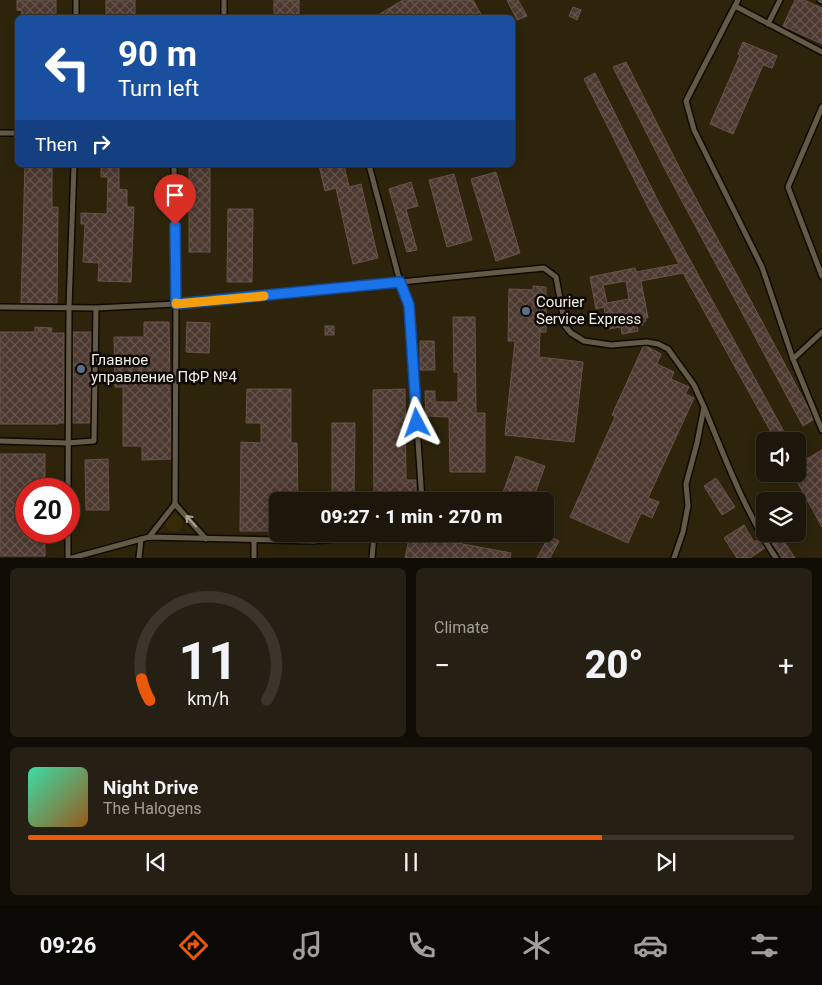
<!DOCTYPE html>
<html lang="en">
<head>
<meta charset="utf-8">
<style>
  body { margin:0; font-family:Roboto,sans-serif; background:#252013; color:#f1f3f6; height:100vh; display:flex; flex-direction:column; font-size:19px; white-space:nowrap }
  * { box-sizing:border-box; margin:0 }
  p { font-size:16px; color:#a09f9c }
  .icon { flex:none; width:28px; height:28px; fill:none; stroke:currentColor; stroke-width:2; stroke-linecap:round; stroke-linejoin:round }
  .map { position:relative; height:558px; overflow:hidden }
  .details { display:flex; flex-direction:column; gap:10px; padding:10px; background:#0f0d06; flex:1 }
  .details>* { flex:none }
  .top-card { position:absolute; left:15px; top:15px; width:500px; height:152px; border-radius:8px; box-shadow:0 2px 12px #0003,0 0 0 1px #3a362b; background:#1a4fa0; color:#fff; overflow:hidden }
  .tools { position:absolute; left:756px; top:432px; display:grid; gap:10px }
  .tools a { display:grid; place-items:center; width:50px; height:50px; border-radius:8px; background:#1c170a; box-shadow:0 2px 12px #0003,0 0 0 1px #3a362b; font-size:25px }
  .speed { position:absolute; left:15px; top:478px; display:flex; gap:10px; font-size:25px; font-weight:700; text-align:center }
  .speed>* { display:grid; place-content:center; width:65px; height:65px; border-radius:50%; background:#1c170a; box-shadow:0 2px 12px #0003,0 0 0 1px #3a362b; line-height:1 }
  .speed .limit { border:8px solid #d22; background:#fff; color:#111 }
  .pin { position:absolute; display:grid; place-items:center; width:42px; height:42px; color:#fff; margin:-51px -21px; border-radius:50% 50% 50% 0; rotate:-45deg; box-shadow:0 0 5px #0007 }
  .pin .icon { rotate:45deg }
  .me { position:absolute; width:55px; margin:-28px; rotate:356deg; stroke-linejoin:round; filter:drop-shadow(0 0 4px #0008) }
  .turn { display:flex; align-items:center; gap:18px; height:105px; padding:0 20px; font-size:22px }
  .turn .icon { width:65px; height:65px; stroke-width:2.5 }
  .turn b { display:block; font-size:35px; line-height:42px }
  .then { display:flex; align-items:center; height:48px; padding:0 20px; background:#0003; gap:10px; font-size:19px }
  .big { font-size:38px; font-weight:800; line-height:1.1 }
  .details .widget { flex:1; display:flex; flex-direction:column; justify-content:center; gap:8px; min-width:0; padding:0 18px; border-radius:8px; background:#252013 }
  .details .dial { align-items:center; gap:0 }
  .dial svg { height:130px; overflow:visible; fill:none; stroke:#3a362b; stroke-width:7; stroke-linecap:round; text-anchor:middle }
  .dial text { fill:#f1f3f6; stroke:none }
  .song { display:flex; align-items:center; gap:15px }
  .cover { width:60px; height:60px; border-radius:8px; background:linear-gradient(135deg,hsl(160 70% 55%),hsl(30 70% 35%)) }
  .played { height:5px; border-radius:2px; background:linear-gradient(90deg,#ea580c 75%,#3a362b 75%) }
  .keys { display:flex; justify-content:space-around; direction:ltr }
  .heat { display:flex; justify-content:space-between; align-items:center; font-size:28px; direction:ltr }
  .details .tiles { flex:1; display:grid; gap:10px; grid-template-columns:1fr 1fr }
  .widget:last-child { grid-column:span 2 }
  .trip { position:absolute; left:269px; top:492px; width:285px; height:50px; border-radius:8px; background:#1c170a; box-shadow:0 2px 12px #0003,0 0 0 1px #3a362b; font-weight:800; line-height:50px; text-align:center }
  .menu { display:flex; height:80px; justify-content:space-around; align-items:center; background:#0b0904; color:#a09f9c }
  .menu .icon { width:35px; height:35px }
  .menu .selected { color:#ea580c }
  .menu b { font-size:22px; color:#f1f3f6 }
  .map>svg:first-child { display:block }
</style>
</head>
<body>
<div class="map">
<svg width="822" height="558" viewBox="0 0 822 558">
  <defs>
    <pattern id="building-cross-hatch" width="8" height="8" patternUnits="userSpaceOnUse" patternTransform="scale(1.25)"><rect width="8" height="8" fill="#4c3930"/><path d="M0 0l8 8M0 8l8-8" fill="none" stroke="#66564e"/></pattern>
  </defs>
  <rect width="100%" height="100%" fill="#261f0e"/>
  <path fill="#2d240b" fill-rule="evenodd" d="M0 0H822V557H0ZM18 18H512V165H18ZM765 441H798V474H765ZM26 489H69V531H26ZM278 501H545V534H278ZM765 501H798V534H765Z"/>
  <circle fill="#362a07" cx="174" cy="523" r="9"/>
  <g fill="url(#building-cross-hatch)" stroke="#69544b" fill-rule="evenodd">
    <path d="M17 0H56V18H21L22 11 17 10Z"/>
    <rect x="106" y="0" width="29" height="18"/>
    <rect x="274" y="0" width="25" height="18"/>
    <path d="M403 0H473L483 18H373Z"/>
    <path d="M507 0H518L527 16 517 20Z"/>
    <path d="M795 0H804L822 8V44L783 26Z"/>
    <path d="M573 7 581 10 577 20 569 16Z"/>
    <path d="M743 42 777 56 772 68 763 65 733 134 710 124 740 55 738 54Z"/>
    <path d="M626 62 680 169 810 411 813 420 803 426 668 175 613 67Z"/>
    <path d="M595 73 660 205 789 441H776L683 273 641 281 648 318H645L646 321 643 322V325L637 326 638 331 622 334 621 327 608 329 604 307 596 309 590 277 635 268 636 272 679 264 650 211 584 79ZM626 281 629 299 607 303 603 285Z"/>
    <path d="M25 165H52V207H58L57 303H21Z"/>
    <path d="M101 165H119V189L127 190V207H134L131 282 98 281 99 263 83 262 85 224H81V213L107 214 108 177H101Z"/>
    <rect x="189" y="165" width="21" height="87"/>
    <path d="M319 165H344L349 187 361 184 378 258 353 264 336 188 325 191Z"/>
    <path d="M496 172 520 253 496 261 471 179Z"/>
    <path d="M454 174 472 240 447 247 429 180Z"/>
    <path d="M411 182 418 206 406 209 417 250 407 252 389 189Z"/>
    <path d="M228 209H253L252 282H227Z"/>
    <path d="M533 286 546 287V332H540L539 357 583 362 574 442 505 435 515 341H508L509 289 533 290Z"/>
    <path d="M453 317H475L476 413H485V472H450L449 417 426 416 425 391H435V402H458V372H454Z"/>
    <path d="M144 322H169L171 459 142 460V446H123V387H115L114 337H144Z"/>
    <path d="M187 322 210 323 209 353 186 352Z"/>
    <rect x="325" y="326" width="9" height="9"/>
    <path d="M35 327 52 328 51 333H64V423H58V424H0V332H35Z"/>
    <path d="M73 332H91L90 423H73Z"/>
    <path d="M420 341H434L435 370H420Z"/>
    <path d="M646 346 661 354 657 364 674 372 671 379 689 387 685 394 694 398 648 498 659 502 652 518 641 513 628 543 570 517 615 417 612 415 643 347Z"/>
    <path d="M247 389H291V443H297L298 501H278V531H240L241 442 261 443V423H246Z"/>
    <path d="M405 389 406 480H416V501H374L373 390Z"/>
    <path d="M332 423H355L354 497H332Z"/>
    <path d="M822 450V527L793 474H798V464Z"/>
    <path d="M0 454H45V489H26V531H45V556H0Z"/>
    <path d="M516 456 545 466 532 501H500Z"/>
    <path d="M108 459 109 510H86L85 460Z"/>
    <path d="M716 478 735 507 722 515 704 486Z"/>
    <path d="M744 525 754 542 759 539 765 548 750 558H737L724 538Z"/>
    <path d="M410 534 511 553 510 558H405Z"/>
    <path d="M766 534H786L781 537 795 558H782Z"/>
    <path d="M549 536 559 541 550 558H537Z"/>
  </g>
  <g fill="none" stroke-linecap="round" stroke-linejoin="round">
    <g stroke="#0f0900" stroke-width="8">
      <g id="lane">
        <path d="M224 0V18"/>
        <path d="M738 0 686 101 694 130 762 267 793 359 822 430"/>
        <path d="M820 0 822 1"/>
        <path d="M735 6 822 52"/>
        <path d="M76 18V0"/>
        <path d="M768 24 780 0"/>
        <path d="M822 107 788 187 822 276"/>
        <path d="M0 133H18"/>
        <path d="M369 165 400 282 409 305 422 501"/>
        <path d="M0 307 96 308 176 304 174 165"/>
        <path d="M793 359 822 332"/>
        <path d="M704 407C725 458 745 512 776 558"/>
        <path d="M0 441 67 443 94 441 96 308"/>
        <path d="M68 489 69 307 74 165"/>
        <path d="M175 504 206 539"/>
        <path d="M68 531V558"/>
        <path d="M149 537 175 504 176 304 544 268 556 277 565 326 571 333 584 341 611 345 647 342 658 344 668 349 694 385 704 407 697 443 686 484 688 506 683 532 674 558"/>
        <path d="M72 558 149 537 314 541 374 535 372 558"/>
        <path d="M139 558 141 539"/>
        <path d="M254 558V540"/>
      </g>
    </g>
    <use href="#lane" stroke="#635b48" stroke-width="5"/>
  </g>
  <defs><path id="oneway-shaft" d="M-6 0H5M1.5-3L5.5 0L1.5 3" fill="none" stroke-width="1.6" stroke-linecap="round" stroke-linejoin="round" transform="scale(1.25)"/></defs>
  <use stroke="#aca596" href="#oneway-shaft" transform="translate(191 521) rotate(-132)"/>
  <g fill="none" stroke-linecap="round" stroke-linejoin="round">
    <g stroke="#114b97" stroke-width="12">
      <path id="route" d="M175 225 176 304 400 282 409 305 417 423"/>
    </g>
    <use href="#route" stroke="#1a73e8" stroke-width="9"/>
    <path stroke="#f59e0b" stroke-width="9" d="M176 303V304L264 296"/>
  </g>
  <g fill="#5c6f8a" stroke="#0c0904" stroke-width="2">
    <circle cx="526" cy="311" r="5"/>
    <circle cx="81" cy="369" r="5"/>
  </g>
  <g text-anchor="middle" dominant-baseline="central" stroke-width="5" stroke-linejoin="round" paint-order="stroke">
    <g font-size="15" fill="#f4efe4" stroke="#0c0904" text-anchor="start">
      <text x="536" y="302">Courier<tspan x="536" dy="17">Service Express</tspan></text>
      <text x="91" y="360">Главное<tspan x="91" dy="17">управление ПФР №4</tspan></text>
    </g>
  </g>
</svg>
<div class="tools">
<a><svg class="icon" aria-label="sound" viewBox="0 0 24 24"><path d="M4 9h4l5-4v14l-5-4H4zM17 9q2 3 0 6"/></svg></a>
<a><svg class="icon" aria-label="layers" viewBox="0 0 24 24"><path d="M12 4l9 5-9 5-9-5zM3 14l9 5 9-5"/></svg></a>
</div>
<div class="speed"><div class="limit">20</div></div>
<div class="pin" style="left:175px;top:225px;background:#d93025"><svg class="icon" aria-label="arrive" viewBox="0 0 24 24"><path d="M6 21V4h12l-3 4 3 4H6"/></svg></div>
<svg class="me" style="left:417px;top:423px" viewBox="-20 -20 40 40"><path d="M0-17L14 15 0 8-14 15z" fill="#1a73e8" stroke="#fff" stroke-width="4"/></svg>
<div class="trip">09:27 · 1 min · 270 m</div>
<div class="top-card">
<div class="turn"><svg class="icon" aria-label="left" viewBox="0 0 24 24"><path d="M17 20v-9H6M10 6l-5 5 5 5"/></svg><div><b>90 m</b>Turn left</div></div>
<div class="then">Then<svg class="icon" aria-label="right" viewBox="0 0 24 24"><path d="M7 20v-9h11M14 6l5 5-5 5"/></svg></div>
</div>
</div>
<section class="details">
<div class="tiles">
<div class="widget dial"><svg viewBox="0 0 100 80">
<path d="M14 69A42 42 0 1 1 86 69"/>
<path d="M14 69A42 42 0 0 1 9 56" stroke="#ea580c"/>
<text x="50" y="56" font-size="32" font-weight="700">11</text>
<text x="50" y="72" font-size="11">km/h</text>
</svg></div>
<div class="widget"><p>Climate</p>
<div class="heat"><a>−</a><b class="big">20°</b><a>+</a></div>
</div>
<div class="widget">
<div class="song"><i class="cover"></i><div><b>Night Drive</b><p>The Halogens</p></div></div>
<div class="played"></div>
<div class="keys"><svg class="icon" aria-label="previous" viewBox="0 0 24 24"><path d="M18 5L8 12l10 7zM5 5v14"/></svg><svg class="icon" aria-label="pause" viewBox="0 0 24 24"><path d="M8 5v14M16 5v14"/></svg><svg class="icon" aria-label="next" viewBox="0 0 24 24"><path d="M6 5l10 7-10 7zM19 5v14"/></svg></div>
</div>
</div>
</section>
<nav class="menu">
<b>09:26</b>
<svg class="icon selected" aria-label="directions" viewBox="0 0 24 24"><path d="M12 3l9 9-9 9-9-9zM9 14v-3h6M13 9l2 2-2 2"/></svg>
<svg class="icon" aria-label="music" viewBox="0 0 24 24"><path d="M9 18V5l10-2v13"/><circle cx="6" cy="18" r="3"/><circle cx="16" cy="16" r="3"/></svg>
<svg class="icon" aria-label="phone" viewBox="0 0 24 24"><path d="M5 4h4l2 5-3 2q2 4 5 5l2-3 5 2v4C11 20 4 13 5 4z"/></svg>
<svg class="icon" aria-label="climate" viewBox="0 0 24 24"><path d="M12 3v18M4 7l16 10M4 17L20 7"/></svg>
<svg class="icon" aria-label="car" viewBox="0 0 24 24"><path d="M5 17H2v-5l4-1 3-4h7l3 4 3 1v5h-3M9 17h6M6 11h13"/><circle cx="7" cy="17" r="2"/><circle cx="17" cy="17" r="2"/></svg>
<svg class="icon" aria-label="filters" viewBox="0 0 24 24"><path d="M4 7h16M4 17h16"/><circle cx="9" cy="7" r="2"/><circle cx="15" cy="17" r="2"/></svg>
</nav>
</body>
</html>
